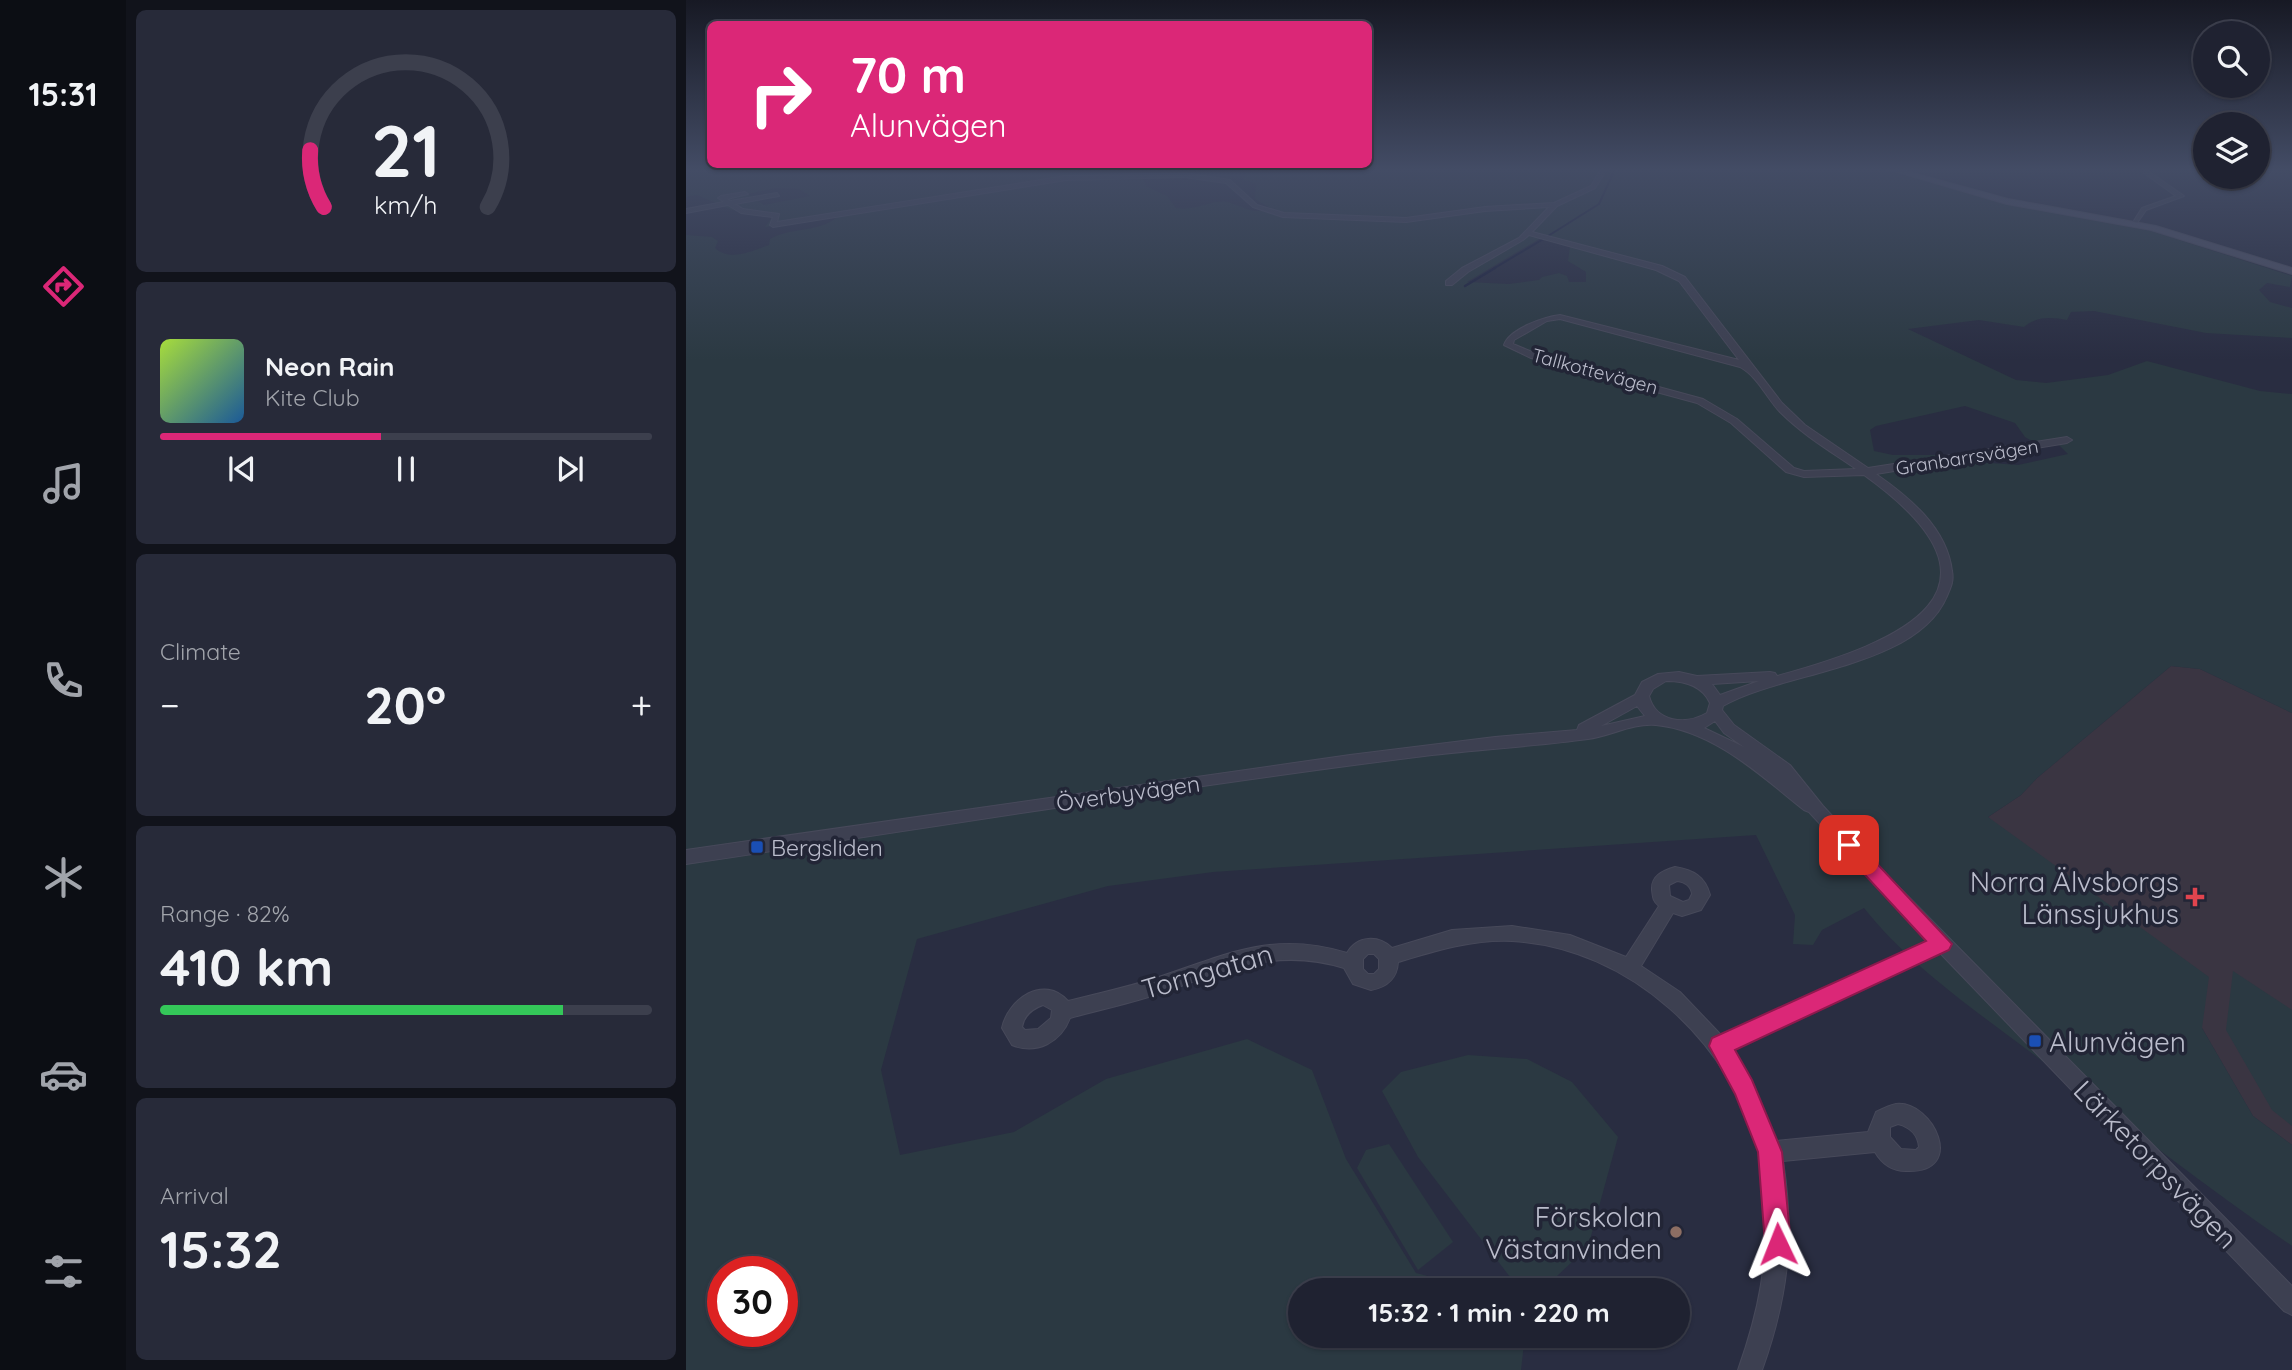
<!DOCTYPE html>
<html lang="en">
<head>
<meta charset="utf-8">
<style>
  body { margin:0; font-family:Quicksand,sans-serif; background:#272a39; color:#f1f3f6; height:100vh; display:flex; flex-direction:column; font-size:26px; white-space:nowrap }
  * { box-sizing:border-box; margin:0 }
  p { font-size:23px; color:#a1a4ab }
  .icon { flex:none; width:38px; height:38px; fill:none; stroke:currentColor; stroke-width:2; stroke-linecap:round; stroke-linejoin:round }
  .map { position:relative; flex:1; overflow:hidden }
  .side { display:flex; flex-direction:column; gap:10px; padding:10px; background:#11131b; width:560px }
  .side>* { flex:none }
  .guide { position:absolute; left:21px; top:21px; width:665px; height:147px; border-radius:10px; box-shadow:0 2px 5px #0004,0 0 0 2px #3c3f4d; background:#db2777; color:#fff; overflow:hidden }
  .controls { position:absolute; left:1507px; top:21px; display:grid; gap:14px }
  .controls a { display:grid; place-items:center; width:77px; height:77px; border-radius:50%; background:#1f2231; box-shadow:0 2px 5px #0004,0 0 0 2px #3c3f4d; font-size:35px }
  .speed { position:absolute; left:21px; top:1256px; display:flex; gap:14px; font-size:35px; font-weight:700; text-align:center }
  .speed>* { display:grid; place-content:center; width:91px; height:91px; border-radius:50%; background:#1f2231; box-shadow:0 2px 5px #0004,0 0 0 2px #3c3f4d; line-height:1 }
  .speed .limit { border:10px solid #d22; background:#fff; color:#111 }
  .pin { position:absolute; display:grid; place-items:center; width:60px; height:60px; color:#fff; margin:-30px; border-radius:14px; box-shadow:0 4px 10px #0006 }
  .me { position:absolute; width:77px; margin:-38px; rotate:358deg; stroke-linejoin:round; filter:drop-shadow(0 0 5px #0008) }
  .turn { display:flex; align-items:center; gap:24px; height:147px; padding:0 28px; font-size:32px }
  .turn .icon { width:91px; height:91px; stroke-width:2.5 }
  .turn b { display:block; font-size:49px; line-height:60px }
  .big { font-size:52px; font-weight:800; line-height:1.1 }
  .side .tile { flex:1; display:flex; flex-direction:column; justify-content:center; gap:10px; min-width:0; padding:0 24px; border-radius:10px; background:#272a39 }
  .side .dial { align-items:center; gap:0 }
  .dial svg { height:182px; overflow:visible; fill:none; stroke:#3c3f4d; stroke-width:7; stroke-linecap:round; text-anchor:middle }
  .dial text { fill:#f1f3f6; stroke:none }
  .song { display:flex; align-items:center; gap:21px }
  .cover { width:84px; height:84px; border-radius:10px; background:linear-gradient(135deg,hsl(80 70% 55%),hsl(210 70% 35%)) }
  .played { height:7px; border-radius:4px; background:linear-gradient(90deg,#db2777 45%,#3c3f4d 45%) }
  .keys { display:flex; justify-content:space-around; direction:ltr }
  .heat { display:flex; justify-content:space-between; align-items:center; font-size:38px; direction:ltr }
  .charge { height:10px; border-radius:5px; background:linear-gradient(90deg,#34c759 82%,#3c3f4d 0) }
  .trip { position:absolute; left:602px; top:1278px; width:402px; height:70px; border-radius:35px; background:#1f2231; box-shadow:0 2px 5px #0004,0 0 0 2px #3c3f4d; font-weight:800; line-height:70px; text-align:center }
  main { display:flex; flex:1; min-height:0 }
  .tab-bar { display:flex; flex-direction:column; width:126px; justify-content:space-around; align-items:center; background:#0c0e14; color:#a1a4ab }
  .tab-bar .icon { width:49px; height:49px }
  .tab-bar .selected { color:#db2777 }
  .tab-bar b { font-size:32px; color:#f1f3f6 }
  .map>svg:first-child { display:block }
</style>
</head>
<body>
<main>
<nav class="tab-bar">
<b>15:31</b>
<svg class="icon selected" aria-label="directions" viewBox="0 0 24 24"><path d="M12 3l9 9-9 9-9-9zM9 14v-3h6M13 9l2 2-2 2"/></svg>
<svg class="icon" aria-label="music" viewBox="0 0 24 24"><path d="M9 18V5l10-2v13"/><circle cx="6" cy="18" r="3"/><circle cx="16" cy="16" r="3"/></svg>
<svg class="icon" aria-label="phone" viewBox="0 0 24 24"><path d="M5 4h4l2 5-3 2q2 4 5 5l2-3 5 2v4C11 20 4 13 5 4z"/></svg>
<svg class="icon" aria-label="climate" viewBox="0 0 24 24"><path d="M12 3v18M4 7l16 10M4 17L20 7"/></svg>
<svg class="icon" aria-label="car" viewBox="0 0 24 24"><path d="M5 17H2v-5l4-1 3-4h7l3 4 3 1v5h-3M9 17h6M6 11h13"/><circle cx="7" cy="17" r="2"/><circle cx="17" cy="17" r="2"/></svg>
<svg class="icon" aria-label="filters" viewBox="0 0 24 24"><path d="M4 7h16M4 17h16"/><circle cx="9" cy="7" r="2"/><circle cx="15" cy="17" r="2"/></svg>
</nav>
<section class="side">
<div class="tile dial"><svg viewBox="0 0 100 80">
<path d="M14 69A42 42 0 1 1 86 69"/>
<path d="M14 69A42 42 0 0 1 8 44" stroke="#db2777"/>
<text x="50" y="56" font-size="32" font-weight="700">21</text>
<text x="50" y="72" font-size="11">km/h</text>
</svg></div>
<div class="tile">
<div class="song"><i class="cover"></i><div><b>Neon Rain</b><p>Kite Club</p></div></div>
<div class="played"></div>
<div class="keys"><svg class="icon" aria-label="previous" viewBox="0 0 24 24"><path d="M18 5L8 12l10 7zM5 5v14"/></svg><svg class="icon" aria-label="pause" viewBox="0 0 24 24"><path d="M8 5v14M16 5v14"/></svg><svg class="icon" aria-label="next" viewBox="0 0 24 24"><path d="M6 5l10 7-10 7zM19 5v14"/></svg></div>
</div>
<div class="tile"><p>Climate</p>
<div class="heat"><a>−</a><b class="big">20°</b><a>+</a></div>
</div>
<div class="tile"><p>Range · 82%</p><b class="big">410 km</b><div class="charge"></div></div>
<div class="tile"><p>Arrival</p><b class="big">15:32</b></div>
</section>
<div class="map">
<svg width="1606" height="1370" viewBox="0 0 1606 1370">
  <rect width="100%" height="100%" fill="#292d41"/>
  <path fill="#3a3542" d="M1485 666 1514 669 1606 713V1145L1567 1116 1516 1028 1302 817 1335 795 1351 778Z"/>
  <g fill="#2b3942" fill-rule="evenodd">
    <path d="M0 169H534L461 175 457 179 460 186 481 196 490 208C510 211 527 199 541 202 559 206 566 216 584 208L569 199 570 183 557 180 563 169H630L642 174 703 169H1195L1332 207 1465 231 1606 276 1604 287 1581 283 1573 290 1584 302 1606 308V338L1520 333 1408 311 1385 312 1381 320C1365 317 1351 316 1338 327L1293 320 1222 329 1330 380 1360 383 1422 375 1461 361 1574 391 1606 394V713L1514 669 1485 666 1351 778 1335 795 1302 817 1523 977 1516 1028 1567 1116 1606 1145V1246C1523 1189 1443 1127 1363 1066 1299 1017 1228 971 1178 908L1136 930 1127 945 1107 944 1109 915 1070 835 527 872 422 886 231 939 195 1070 214 1155 328 1132 420 1079 561 1039 626 1070 660 1159 730 1273 796 1290H614V1335H839L835 1370H0V235L26 237 32 241 29 248C44 262 66 251 83 245L84 239C104 227 133 233 151 217L79 227 87 216 46 210 11 195 0 197ZM90 188 113 189 124 196 78 205 62 194ZM853 239 884 246 882 261 900 272V282H883L881 276 873 273 856 277 853 280 823 284 781 282ZM1279 406 1329 423 1339 437 1353 445 1372 444 1382 454 1332 465 1291 462 1274 465 1255 455H1207L1188 451 1184 430 1190 426ZM37 1272H96V1332H37Z"/>
    <path d="M1547 971 1606 1010V1126L1586 1110 1540 1030Z"/>
    <path d="M782 1055 841 1059 886 1082 932 1137 902 1247 856 1290H834L732 1157 696 1091 715 1072Z"/>
    <path d="M703 1144 767 1242 732 1270 671 1168 680 1150Z"/>
  </g>
  <g fill="none" stroke-linecap="round" stroke-linejoin="round">
    <g stroke="#1d223e" stroke-width="2">
      <path d="M862 236 913 204 929 169"/>
      <path d="M807 269 859 238"/>
    </g>
    <path stroke="#1d223e" stroke-width="2.5" d="M779 286 809 268"/>
    <g stroke="#47495a" stroke-width="2">
      <g id="street">
        <path d="M915 169H921L909 188 871 206 846 232 976 266 999 277 1096 403 1119 425 1182 468 1381 437 1386 440 1381 443 1190 474C1223 497 1261 528 1266 571 1268 581 1265 587 1261 596 1231 668 1098 671 1037 706L1036 710 1048 725 1104 765 1137 806 1200 874 1606 1286V1315L1598 1311 1254 953 1045 1050 1068 1086 1090 1141 1182 1132 1190 1112C1196 1109 1204 1105 1210 1104 1247 1100 1282 1174 1220 1171 1206 1171 1196 1164 1189 1152L1097 1161C1109 1238 1102 1297 1076 1370H1052C1073 1311 1083 1262 1078 1199 1077 1185 1078 1170 1074 1156 1048 1044 943 947 826 941 787 939 749 951 712 962 711 979 701 987 685 990L667 984 658 968C587 946 535 973 469 995 441 1004 413 1010 384 1018 375 1042 351 1055 326 1045L316 1028C322 999 358 974 382 1001 411 994 441 987 470 978 540 955 586 930 661 953 671 935 693 935 706 948L766 930 826 926 884 935 940 957 973 906C967 901 967 898 966 890 965 876 976 871 989 867 1007 870 1019 876 1024 895L1015 910 996 916 987 913 955 966 994 992 1036 1036 1243 941 1123 812 1118 810C1074 775 1028 731 970 725 946 723 925 736 902 739 851 746 798 749 746 755 497 786 249 827 0 864V850L664 755 809 737 891 730 893 725 949 695 956 682 972 674 993 672 1011 676 1084 672 1089 673 1091 676C1215 642 1340 591 1178 475L1118 477 1100 472 1045 423 1011 403 845 358 818 345C823 329 858 317 874 315L1053 360 993 281 970 270 843 235 837 240 782 272 766 285H760V281L776 268 833 238 863 207 799 211 720 222 597 217 567 207 540 183 498 177 380 180 87 227 84 225 87 217 55 213 42 205 0 213V209L38 202 32 198 35 196 59 192 62 194 41 199 44 201 91 193 93 196 49 204 57 209 93 214 91 222 380 176 498 173 544 180 571 205 598 213 720 218 799 207 868 203 905 186ZM874 319 1054 367C1072 377 1080 397 1094 412 1117 435 1144 451 1170 469L1118 471 1108 468 1051 419 1017 399 851 354 827 344 828 340 861 321ZM980 681C998 681 1016 685 1024 703L1021 713C1000 725 970 723 963 696L967 689ZM1073 681 1034 695 1026 684ZM951 706 959 716 915 726ZM1029 721 1038 733 1058 747 1018 728ZM991 881C999 882 1005 886 1006 894L1003 900 997 902 984 896 983 885ZM682 954H688L693 959V969L688 974H682L677 969V959ZM357 1005 366 1010 365 1018 352 1029 339 1030 336 1027C338 1015 346 1009 357 1005ZM1212 1124C1224 1127 1232 1135 1233 1147L1230 1150 1215 1149 1204 1137V1127Z"/>
        <path d="M1458 171H1462L1498 196 1460 210 1449 226 1446 224 1456 208 1490 196 1458 173Z"/>
      </g>
    </g>
    <g stroke="#47495a" stroke-width="2">
      <path id="secondary" d="M1201 169H1212L1322 199 1470 226 1606 268V274L1465 230 1321 204Z"/>
    </g>
    <use href="#street" fill="#3d4051" fill-rule="evenodd"/>
    <use href="#secondary" fill="#4c4f63" fill-rule="evenodd"/>
  </g>
  <linearGradient id="sky" x2="0" y2="1"><stop stop-color="#171924"/><stop offset="0.47" stop-color="#434c65"/><stop offset="1" stop-color="#434c65" stop-opacity="0"/></linearGradient>
  <rect width="1606" height="360" fill="url(#sky)"/>
  <path fill="#db2777" stroke="#8e194d" stroke-width="2" d="M1163 837 1169 840 1266 944 1263 950 1049 1050 1066 1080 1096 1152 1105 1244 1101 1253 1092 1257 1083 1253 1079 1244 1072 1152 1049 1094 1023 1046 1026 1038 1240 941 1156 850 1153 845 1156 840Z"/>
  <g fill="#1a4fb4" stroke="#222536" stroke-width="2.5">
    <rect x="64" y="840" width="14" height="14" rx="3.5"/>
    <rect x="1342" y="1034" width="14" height="14" rx="3.5"/>
  </g>
  <path fill="#e0444e" stroke="#222536" stroke-width="2.5" d="M1505.5 886.5h7v7h7v7h-7v7h-7v-7h-7v-7h7z"/>
  <circle fill="#8d6e63" stroke="#222536" stroke-width="2.5" cx="990" cy="1232" r="7"/>
  <g text-anchor="middle" dominant-baseline="central" stroke-width="7" stroke-linejoin="round" paint-order="stroke">
    <g font-size="19" fill="#babccb" stroke="#222536">
      <text transform="translate(909 371) rotate(15)">Tallkottevägen</text>
      <text transform="translate(1281 457) rotate(-9)">Granbarrsvägen</text>
    </g>
    <g font-size="23" fill="#babccb" stroke="#222536">
      <text transform="translate(442 793) rotate(-8)">Överbyvägen</text>
    </g>
    <g font-size="23" fill="#babccb" stroke="#222536" text-anchor="start">
      <text x="85" y="847">Bergsliden</text>
    </g>
    <g font-size="28" fill="#babccb" stroke="#222536" text-anchor="end">
      <text x="1493" y="881">Norra Älvsborgs<tspan x="1493" dy="32">Länssjukhus</tspan></text>
      <text x="1363" y="1041" text-anchor="start">Alunvägen</text>
      <text x="976" y="1216">Förskolan<tspan x="976" dy="32">Västanvinden</tspan></text>
    </g>
    <g font-size="28" fill="#babccb" stroke="#222536">
      <text transform="translate(521 971) rotate(-16)">Torngatan</text>
      <text transform="translate(1470 1164) rotate(46)">Lärketorpsvägen</text>
    </g>
  </g>
</svg>
<div class="controls">
<a><svg class="icon" aria-label="search" viewBox="0 0 24 24"><circle cx="10" cy="10" r="6"/><path d="M15 15l6 6"/></svg></a>
<a><svg class="icon" aria-label="layers" viewBox="0 0 24 24"><path d="M12 4l9 5-9 5-9-5zM3 14l9 5 9-5"/></svg></a>
</div>
<div class="speed"><div class="limit">30</div></div>
<div class="pin" style="left:1163px;top:845px;background:#d93025"><svg class="icon" aria-label="arrive" viewBox="0 0 24 24"><path d="M6 21V4h12l-3 4 3 4H6"/></svg></div>
<svg class="me" style="left:1092px;top:1244px" viewBox="-20 -20 40 40"><path d="M0-17L14 15 0 8-14 15z" fill="#db2777" stroke="#fff" stroke-width="4"/></svg>
<div class="trip">15:32 · 1 min · 220 m</div>
<div class="guide">
<div class="turn"><svg class="icon" aria-label="right" viewBox="0 0 24 24"><path d="M7 20v-9h11M14 6l5 5-5 5"/></svg><div><b>70 m</b>Alunvägen</div></div>
</div>
</div>
</main>
</body>
</html>
